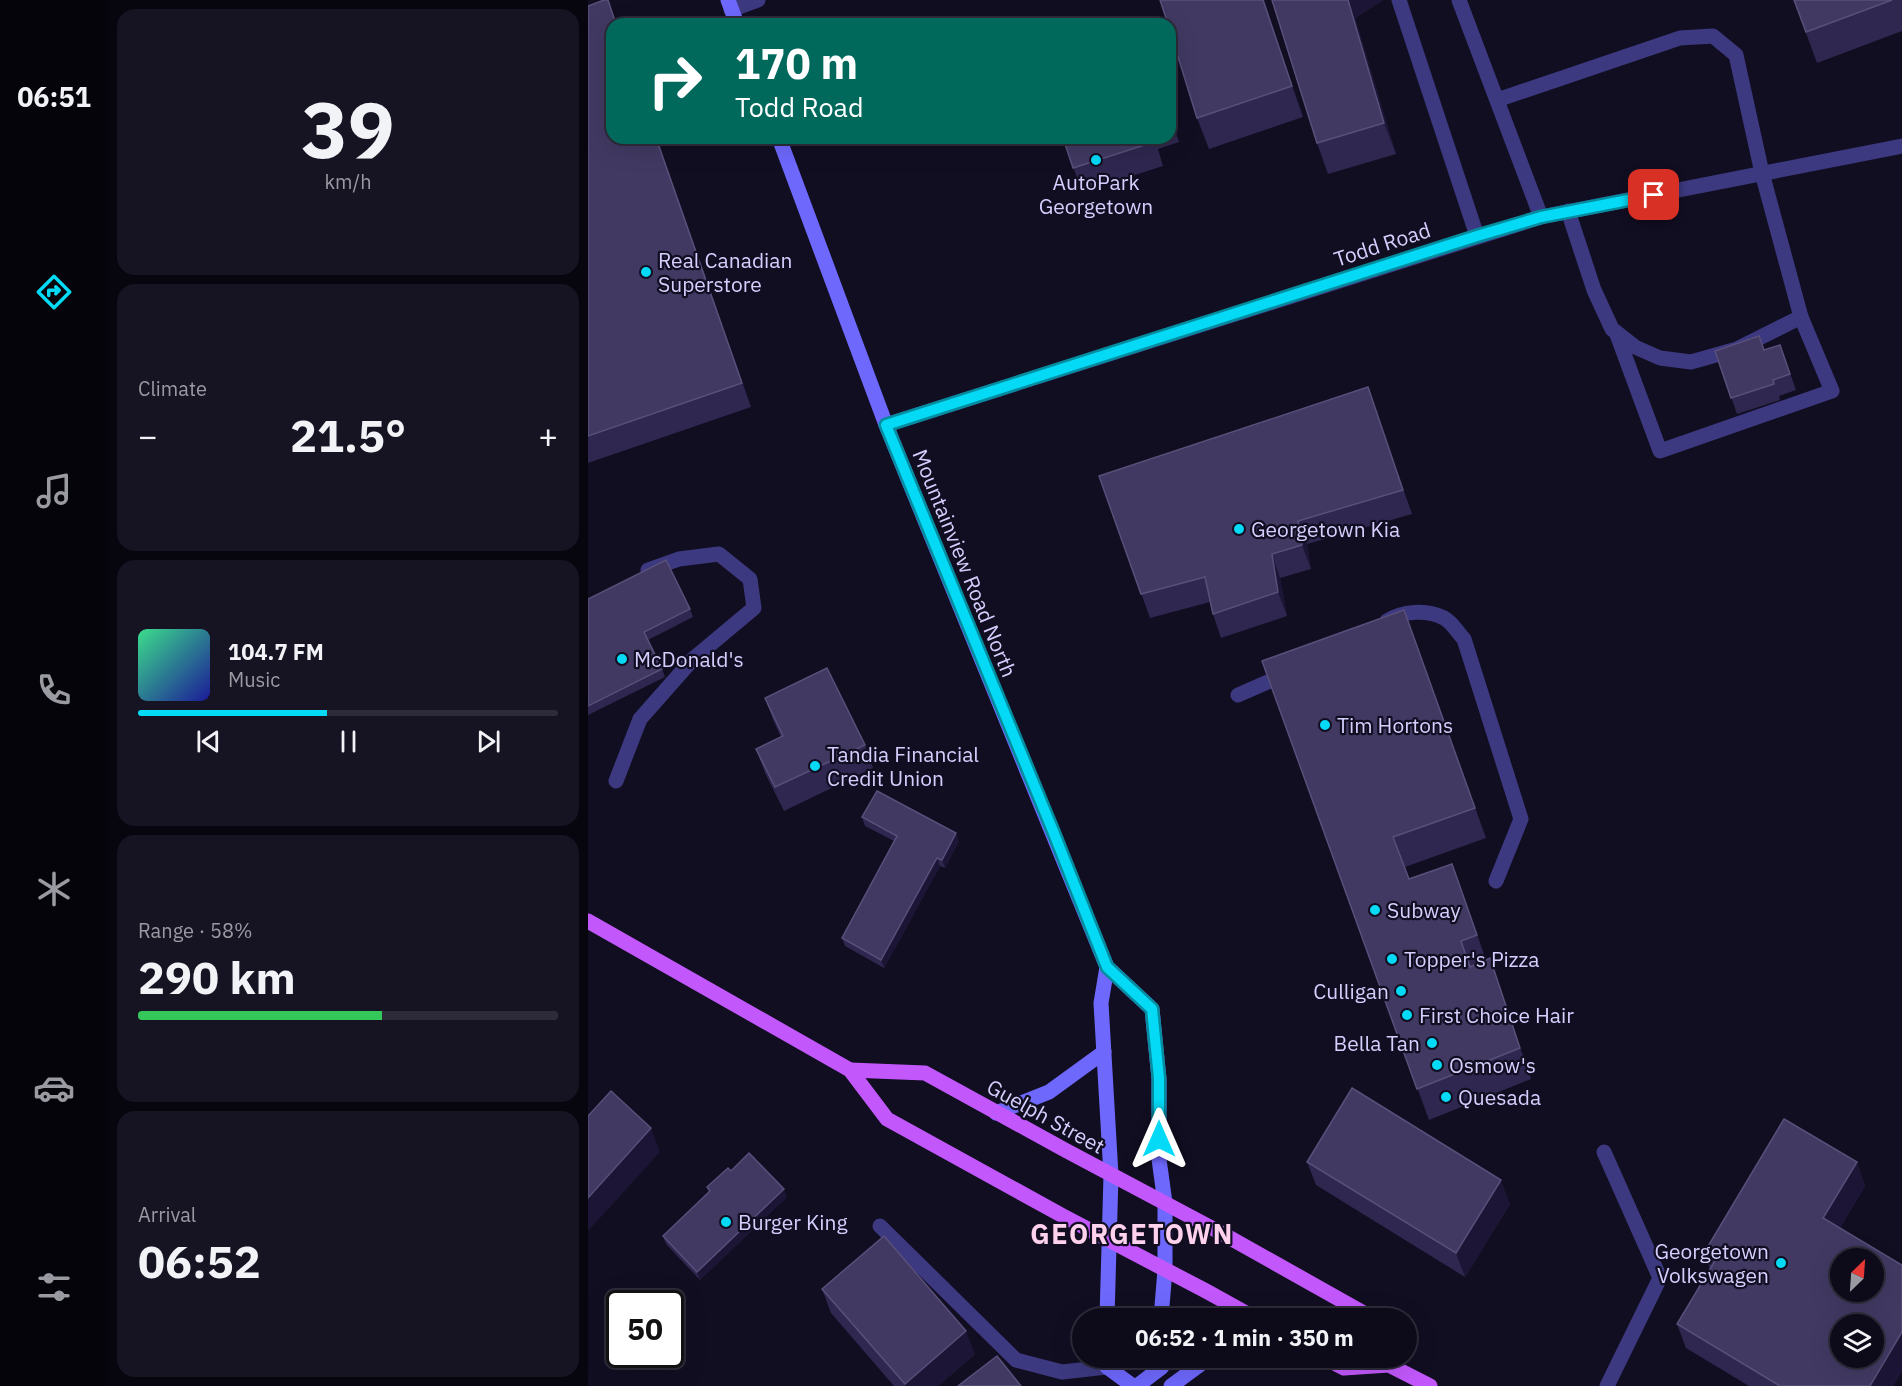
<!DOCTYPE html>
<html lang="en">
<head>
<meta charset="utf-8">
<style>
  body { margin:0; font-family:"IBM Plex Sans",sans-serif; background:#161323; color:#f1f3f6; height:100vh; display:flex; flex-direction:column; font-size:22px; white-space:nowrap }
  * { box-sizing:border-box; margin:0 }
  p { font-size:20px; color:#9a9aa2 }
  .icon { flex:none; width:33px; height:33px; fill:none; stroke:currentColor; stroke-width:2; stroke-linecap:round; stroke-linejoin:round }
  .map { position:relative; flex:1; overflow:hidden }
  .details { display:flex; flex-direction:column; gap:9px; padding:9px; background:#07060e; width:480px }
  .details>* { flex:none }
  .hud { position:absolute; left:18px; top:18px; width:570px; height:126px; border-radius:18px; box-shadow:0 6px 24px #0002,0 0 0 2px #2d2b39; background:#00695c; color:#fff; overflow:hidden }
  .needle { width:39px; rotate:25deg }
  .tools { position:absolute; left:1242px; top:1248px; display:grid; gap:12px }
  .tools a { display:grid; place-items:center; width:54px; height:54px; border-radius:50%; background:#0d0a1a; box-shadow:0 6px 24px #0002,0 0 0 2px #2d2b39; font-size:30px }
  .speed { position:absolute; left:18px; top:1290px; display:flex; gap:12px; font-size:30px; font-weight:700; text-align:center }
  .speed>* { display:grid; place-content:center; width:78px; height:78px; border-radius:50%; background:#0d0a1a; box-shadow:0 6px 24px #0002,0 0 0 2px #2d2b39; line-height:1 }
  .speed .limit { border:3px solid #111; border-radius:9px; background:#fff; color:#111 }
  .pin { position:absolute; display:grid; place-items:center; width:51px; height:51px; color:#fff; margin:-26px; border-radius:12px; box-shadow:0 3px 9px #0006 }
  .me { position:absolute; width:66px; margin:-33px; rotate:0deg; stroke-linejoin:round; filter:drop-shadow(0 0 4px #0008) }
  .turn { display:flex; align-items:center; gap:21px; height:126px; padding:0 30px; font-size:27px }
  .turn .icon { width:78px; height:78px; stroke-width:2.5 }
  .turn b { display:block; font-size:42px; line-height:51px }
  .big { font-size:45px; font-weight:800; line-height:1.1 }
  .details .widget { flex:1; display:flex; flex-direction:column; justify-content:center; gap:9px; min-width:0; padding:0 21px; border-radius:18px; background:#161323 }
  .details .dial { align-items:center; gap:0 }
  .dial b { font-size:78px; line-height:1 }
  .song { display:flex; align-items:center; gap:18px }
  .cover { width:72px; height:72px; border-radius:9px; background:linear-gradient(135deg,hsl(150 70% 55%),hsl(240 70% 35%)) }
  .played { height:6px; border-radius:3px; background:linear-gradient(90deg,#04d9f5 45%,#2d2b39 45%) }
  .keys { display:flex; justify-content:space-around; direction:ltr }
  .heat { display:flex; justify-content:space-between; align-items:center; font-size:33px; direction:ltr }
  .charge { height:9px; border-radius:4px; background:linear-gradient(90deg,#34c759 58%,#2d2b39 0) }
  .trip { position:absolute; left:484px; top:1308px; width:345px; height:60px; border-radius:30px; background:#0d0a1a; box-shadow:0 6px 24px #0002,0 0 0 2px #2d2b39; font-weight:800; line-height:60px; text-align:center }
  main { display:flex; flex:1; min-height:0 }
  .tabs { display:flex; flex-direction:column; width:108px; justify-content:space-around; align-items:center; background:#05040a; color:#9a9aa2 }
  .tabs .icon { width:42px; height:42px }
  .tabs .selected { color:#04d9f5 }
  .tabs b { font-size:27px; color:#f1f3f6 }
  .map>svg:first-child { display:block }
</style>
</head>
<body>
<main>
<nav class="tabs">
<b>06:51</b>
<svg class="icon selected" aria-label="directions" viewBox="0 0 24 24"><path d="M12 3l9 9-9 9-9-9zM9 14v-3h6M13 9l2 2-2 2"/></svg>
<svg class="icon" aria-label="music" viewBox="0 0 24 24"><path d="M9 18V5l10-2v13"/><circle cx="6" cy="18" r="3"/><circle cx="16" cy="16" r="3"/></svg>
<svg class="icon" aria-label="phone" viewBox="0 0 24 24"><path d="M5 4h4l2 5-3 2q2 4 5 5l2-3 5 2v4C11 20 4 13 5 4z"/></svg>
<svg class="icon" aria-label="climate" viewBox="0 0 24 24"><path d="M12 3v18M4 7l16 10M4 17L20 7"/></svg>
<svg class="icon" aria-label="car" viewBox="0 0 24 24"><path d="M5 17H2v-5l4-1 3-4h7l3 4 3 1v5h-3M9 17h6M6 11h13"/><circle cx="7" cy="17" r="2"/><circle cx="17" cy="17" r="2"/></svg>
<svg class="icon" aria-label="filters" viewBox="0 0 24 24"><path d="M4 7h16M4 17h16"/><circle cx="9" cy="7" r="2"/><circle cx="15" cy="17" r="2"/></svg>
</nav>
<section class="details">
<div class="widget dial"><b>39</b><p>km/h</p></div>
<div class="widget"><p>Climate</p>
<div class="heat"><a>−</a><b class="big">21.5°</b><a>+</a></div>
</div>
<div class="widget">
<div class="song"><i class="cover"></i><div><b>104.7 FM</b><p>Music</p></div></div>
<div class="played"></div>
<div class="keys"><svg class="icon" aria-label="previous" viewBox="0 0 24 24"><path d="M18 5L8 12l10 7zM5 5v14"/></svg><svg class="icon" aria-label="pause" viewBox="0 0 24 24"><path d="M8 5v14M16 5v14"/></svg><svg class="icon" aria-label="next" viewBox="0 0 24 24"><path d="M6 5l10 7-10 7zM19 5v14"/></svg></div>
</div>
<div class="widget"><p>Range · 58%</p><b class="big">290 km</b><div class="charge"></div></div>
<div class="widget"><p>Arrival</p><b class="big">06:52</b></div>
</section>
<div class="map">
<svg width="1314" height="1386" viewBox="0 0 1314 1386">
  <rect width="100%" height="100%" fill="#110e22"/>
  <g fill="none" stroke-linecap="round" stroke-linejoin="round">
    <g stroke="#3d3980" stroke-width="15">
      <path d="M811 0 889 236"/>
      <path d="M871 0 953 217"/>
      <path d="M143 10 170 0"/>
      <path d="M909 100 1092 38 1125 36 1148 55 1174 173 1213 317 1149 349 1103 362 1072 358 1047 347 1024 329 1006 290 980 211"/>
      <path d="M1028 332 1072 451 1244 391 1213 317"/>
      <path d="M799 621C814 611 839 609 856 618 864 622 870 633 876 639L933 819 908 881"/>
      <path d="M650 695 698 674"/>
      <path d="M28 781 52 719 105 659 166 608 162 579 131 554 91 559 60 570"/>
      <path d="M1016 1152 1072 1278 1019 1386"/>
      <path d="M292 1226 428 1360 474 1372 519 1367"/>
    </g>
    <path stroke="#3d3980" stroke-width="15" d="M298 425 953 217 1314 146"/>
    <g stroke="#6e68fd" stroke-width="15">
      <path d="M140 0 149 24"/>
      <path d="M191 138 298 425 519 967 564 1009 571 1079V1159L577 1203V1270L573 1318"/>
      <path d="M408 1113 461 1092 516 1052"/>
      <path d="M519 1318 523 1175 513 1003 519 967"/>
      <path d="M519 1358V1367L545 1386"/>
      <path d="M549 1386 574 1367V1358"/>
      <path d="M583 1386 621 1358"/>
    </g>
    <g stroke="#c258fc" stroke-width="15">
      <path d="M0 921 262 1070 299 1119 475 1216 618 1291 667 1318"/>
      <path d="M262 1070 337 1073 477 1150 635 1234 781 1316 782 1318"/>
      <path d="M737 1358 756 1368 801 1365 842 1386"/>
    </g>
  </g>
  <g fill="#2f274f">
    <path d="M572 0H676L715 117 621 149 609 118Z"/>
    <path d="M684 0H795L767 18 808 154 740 174 729 143Z"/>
    <path d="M1206 0H1314V31L1229 63Z"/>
    <path d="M0 6 69 138 163 407 0 463Z"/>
    <path d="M582 115 591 142 570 149 575 166 494 192 475 138H582Z"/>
    <path d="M1192 345 1208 390 1191 396 1192 400 1149 414 1127 351 1176 350Z"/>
    <path d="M788 411 824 514 719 544 723 569 692 578 699 616 633 638 625 614 622 602 562 618 511 476Z"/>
    <path d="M0 599 102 609 105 617 60 640 74 669 77 677 0 715Z"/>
    <path d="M816 610 898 838 817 867 821 879 875 894 898 960 902 958 943 1079 841 1120 674 661Z"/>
    <path d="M177 698 277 745 285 768 196 811 177 773 168 749 193 737 186 722Z"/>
    <path d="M274 817 371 841 357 868 352 866 296 968 257 946 254 938 306 841 277 826Z"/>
    <path d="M719 1162 922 1204 877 1277 728 1185Z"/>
    <path d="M1269 1162 1277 1186 1252 1228 1314 1370 1305 1386H1161L1098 1348 1089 1324 1122 1269 1116 1253Z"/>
    <path d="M143 1171 199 1197 112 1280 78 1244 75 1236 121 1192 119 1187Z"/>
    <path d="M234 1289 387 1354 350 1386H306L243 1313Z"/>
  </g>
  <g fill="#1c1535">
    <path d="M675 0H676L715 117 704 86Z"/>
    <path d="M760 0H795L767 18 808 154 796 123Z"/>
    <path d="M710 521 719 544 723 569 714 545Z"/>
    <path d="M684 554 692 578 699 616 690 592Z"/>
    <path d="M368 833 371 841 357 868 354 860Z"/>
    <path d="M349 858 352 866 296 968 293 960Z"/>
    <path d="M902 958 913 989 943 1079 932 1048Z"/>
    <path d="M63 1128 72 1152 0 1231V1198Z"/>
    <path d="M1269 1162 1277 1186 1244 1242 1235 1218Z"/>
    <path d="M913 1180 922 1204 877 1277 868 1253Z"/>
    <path d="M196 1189 199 1197 112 1280 109 1272Z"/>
    <path d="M378 1331 387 1354 350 1386H317V1384Z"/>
    <path d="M1314 1332V1370L1305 1386H1282Z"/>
  </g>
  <g fill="#413962" stroke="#58507a" stroke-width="1.5" fill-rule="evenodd">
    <path d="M16 0H20L28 24H24V138H68L154 383 0 436V6Z"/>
    <path d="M572 0H675L704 86 609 118 582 31V24H580Z"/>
    <path d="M684 0H760L796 123 729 143Z"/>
    <path d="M1206 0H1304L1218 32Z"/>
    <path d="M475 138H565L566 142 485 168Z"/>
    <path d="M1171 336 1176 350 1192 345 1202 374 1185 380 1186 384 1143 398 1127 351Z"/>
    <path d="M780 387 815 490 710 521 714 545 684 554 690 592 625 614 617 577 553 594 511 476Z"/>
    <path d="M78 560 102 609 56 632 74 669 0 706V599Z"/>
    <path d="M816 610 887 808 805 837 821 879 864 864 889 935 873 941 882 967 902 958 932 1048 829 1089 674 661Z"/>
    <path d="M239 668 277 745 187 787 168 749 195 736 177 698Z"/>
    <path d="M289 791 368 833 354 860 349 858 293 960 254 938 309 836 274 817Z"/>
    <path d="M764 1088 913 1180 868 1253 719 1162Z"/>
    <path d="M23 1091 63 1128 0 1198V1116Z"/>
    <path d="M1196 1119 1269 1162 1235 1218 1314 1265V1332L1282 1386H1192L1089 1324 1128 1259 1116 1253ZM1252 1258H1286V1292H1252ZM1252 1324H1286V1358H1252Z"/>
    <path d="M161 1153 196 1189 109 1272 75 1236 122 1191 119 1187 140 1168 143 1171Z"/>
    <path d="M296 1236 378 1331 317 1384 234 1289Z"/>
    <path d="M409 1356 433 1386H370Z"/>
  </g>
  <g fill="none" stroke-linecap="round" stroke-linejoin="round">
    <g stroke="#038d9f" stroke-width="15">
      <path id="route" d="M571 1139V1078L564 1009 519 967 465 831 298 425 889 236 953 217 1066 195"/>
    </g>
    <use href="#route" stroke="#04d9f5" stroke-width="10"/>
  </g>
  <g fill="#04d9f5" stroke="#110e22" stroke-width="2">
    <circle cx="508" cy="160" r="6"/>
    <circle cx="58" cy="272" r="6"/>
    <circle cx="651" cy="529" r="6"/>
    <circle cx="34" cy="659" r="6"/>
    <circle cx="737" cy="725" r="6"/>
    <circle cx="227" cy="766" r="6"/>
    <circle cx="787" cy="910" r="6"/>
    <circle cx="804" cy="959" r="6"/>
    <circle cx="813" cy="991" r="6"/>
    <circle cx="819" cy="1015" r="6"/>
    <circle cx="844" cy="1043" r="6"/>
    <circle cx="849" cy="1065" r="6"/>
    <circle cx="858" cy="1097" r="6"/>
    <circle cx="138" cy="1222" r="6"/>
    <circle cx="1193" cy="1263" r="6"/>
  </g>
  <g text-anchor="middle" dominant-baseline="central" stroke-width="4.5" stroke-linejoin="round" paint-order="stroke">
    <g font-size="21" fill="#d5cffe" stroke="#110e22" text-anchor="start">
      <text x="508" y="182" text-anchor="middle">AutoPark<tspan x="508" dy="24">Georgetown</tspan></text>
      <text x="70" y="260">Real Canadian<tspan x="70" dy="24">Superstore</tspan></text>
      <text x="663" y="529">Georgetown Kia</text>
      <text x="46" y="659">McDonald's</text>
      <text x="749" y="725">Tim Hortons</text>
      <text x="239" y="754">Tandia Financial<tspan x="239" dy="24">Credit Union</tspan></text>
      <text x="799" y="910">Subway</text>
      <text x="816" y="959">Topper's Pizza</text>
      <text x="801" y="991" text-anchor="end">Culligan</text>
      <text x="831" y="1015">First Choice Hair</text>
      <text x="832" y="1043" text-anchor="end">Bella Tan</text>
      <text x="861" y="1065">Osmow's</text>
      <text x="870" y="1097">Quesada</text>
      <text x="150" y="1222">Burger King</text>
      <text x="1181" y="1251" text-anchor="end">Georgetown<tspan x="1181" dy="24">Volkswagen</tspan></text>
    </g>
    <g font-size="21" fill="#d5cffe" stroke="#110e22">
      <text transform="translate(794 244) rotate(-18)">Todd Road</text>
      <text transform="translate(377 563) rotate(68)">Mountainview Road North</text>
      <text transform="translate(458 1116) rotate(29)">Guelph Street</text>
    </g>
    <g font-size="27" font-weight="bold" letter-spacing="1.5" fill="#fed1ed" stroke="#110e22">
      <text x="544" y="1233">GEORGETOWN</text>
    </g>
  </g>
</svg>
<div class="tools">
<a><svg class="needle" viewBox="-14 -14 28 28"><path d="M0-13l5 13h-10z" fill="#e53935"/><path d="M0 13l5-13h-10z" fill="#9a9aa2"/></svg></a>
<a><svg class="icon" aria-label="layers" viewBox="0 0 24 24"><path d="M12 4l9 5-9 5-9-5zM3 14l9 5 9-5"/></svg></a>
</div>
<div class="speed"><div class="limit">50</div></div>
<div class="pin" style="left:1066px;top:195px;background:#d93025"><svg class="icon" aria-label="arrive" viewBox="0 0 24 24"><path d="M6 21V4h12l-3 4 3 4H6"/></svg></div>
<svg class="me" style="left:571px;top:1139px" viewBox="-20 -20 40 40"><path d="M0-17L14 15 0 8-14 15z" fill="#04d9f5" stroke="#fff" stroke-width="4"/></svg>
<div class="trip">06:52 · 1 min · 350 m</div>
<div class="hud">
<div class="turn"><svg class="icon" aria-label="right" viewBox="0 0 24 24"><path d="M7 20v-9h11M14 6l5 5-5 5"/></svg><div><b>170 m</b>Todd Road</div></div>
</div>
</div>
</main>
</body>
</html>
